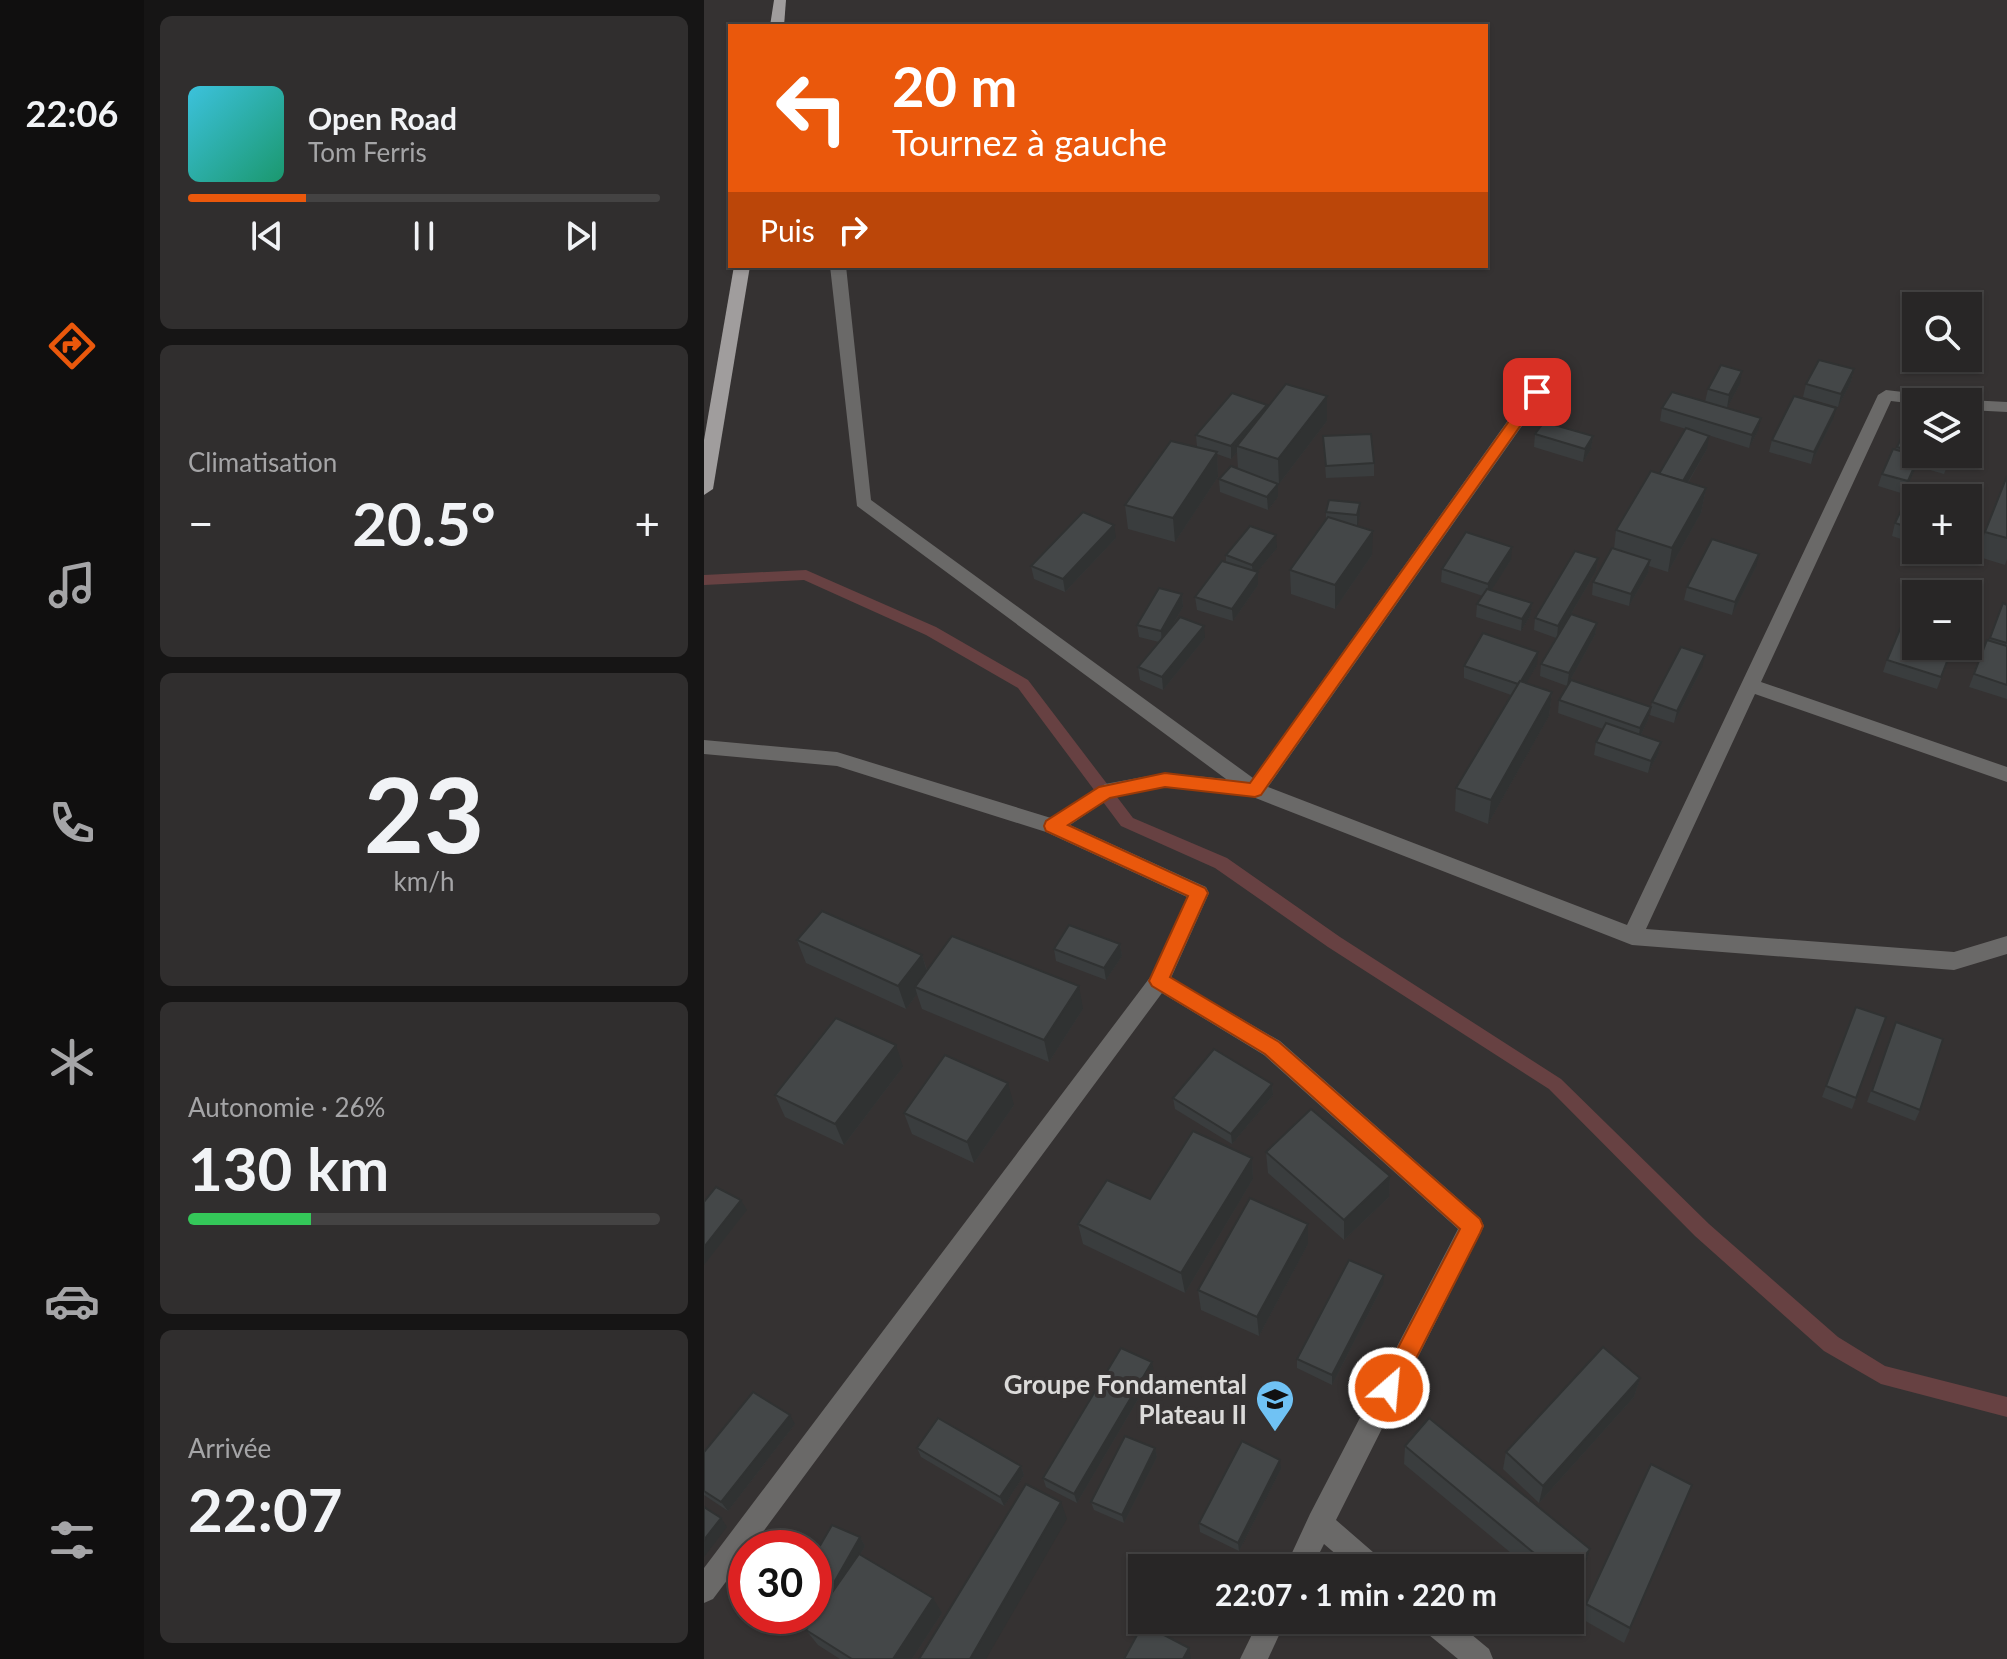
<!DOCTYPE html>
<html lang="fr">
<head>
<meta charset="utf-8">
<style>
  body { margin:0; font-family:Lato,sans-serif; background:#302e2e; color:#f1f3f6; height:100vh; display:flex; flex-direction:column; font-size:30px; white-space:nowrap }
  * { box-sizing:border-box; margin:0 }
  p { font-size:26px; color:#a5a5a7 }
  .icon { flex:none; width:44px; height:44px; fill:none; stroke:currentColor; stroke-width:2; stroke-linecap:round; stroke-linejoin:round }
  .map { position:relative; flex:1; overflow:hidden }
  .panel { display:flex; flex-direction:column; gap:16px; padding:16px; background:#161515; width:560px }
  .panel>* { flex:none }
  .banner { position:absolute; left:24px; top:24px; width:760px; height:244px; border-radius:0px; box-shadow:0 2px 6px #0004,0 0 0 2px #444343; background:#ea580c; color:#fff; overflow:hidden }
  .tools { position:absolute; left:1198px; top:292px; display:grid; gap:16px }
  .tools a { display:grid; place-items:center; width:80px; height:80px; border-radius:0px; background:#282626; box-shadow:0 2px 6px #0004,0 0 0 2px #444343; font-size:40px }
  .speed { position:absolute; left:24px; top:1530px; display:flex; gap:16px; font-size:40px; font-weight:700; text-align:center }
  .speed>* { display:grid; place-content:center; width:104px; height:104px; border-radius:50%; background:#282626; box-shadow:0 2px 6px #0004,0 0 0 2px #444343; line-height:1 }
  .speed .limit { border:12px solid #d22; background:#fff; color:#111 }
  .pin { position:absolute; display:grid; place-items:center; width:68px; height:68px; color:#fff; margin:-34px; border-radius:16px; box-shadow:0 4px 12px #0006 }
  .me { position:absolute; width:88px; margin:-44px; rotate:27deg; stroke-linejoin:round; filter:drop-shadow(0 0 6px #0008) }
  .turn { display:flex; align-items:center; gap:28px; height:168px; padding:0 32px; font-size:36px }
  .turn .icon { width:104px; height:104px; stroke-width:2.5 }
  .turn b { display:block; font-size:56px; line-height:68px }
  .then { display:flex; align-items:center; height:76px; padding:0 32px; background:#0003; gap:16px; font-size:30px }
  .big { font-size:60px; font-weight:700; line-height:1.1 }
  .panel .tile { flex:1; display:flex; flex-direction:column; justify-content:center; gap:12px; min-width:0; padding:0 28px; border-radius:12px; background:#302e2e }
  .panel .dial { align-items:center; gap:0 }
  .dial b { font-size:104px; line-height:1 }
  .song { display:flex; align-items:center; gap:24px }
  .cover { width:96px; height:96px; border-radius:12px; background:linear-gradient(135deg,hsl(190 70% 55%),hsl(160 70% 35%)) }
  .played { height:8px; border-radius:4px; background:linear-gradient(90deg,#ea580c 25%,#444343 25%) }
  .keys { display:flex; justify-content:space-around; direction:ltr }
  .heat { display:flex; justify-content:space-between; align-items:center; font-size:44px; direction:ltr }
  .charge { height:12px; border-radius:6px; background:linear-gradient(90deg,#34c759 26%,#444343 0) }
  .trip { position:absolute; left:424px; top:1554px; width:456px; height:80px; border-radius:0px; background:#282626; box-shadow:0 2px 6px #0004,0 0 0 2px #444343; font-weight:700; line-height:80px; text-align:center }
  main { display:flex; flex:1; min-height:0 }
  .menu { display:flex; flex-direction:column; width:144px; justify-content:space-around; align-items:center; background:#100f0f; color:#a5a5a7 }
  .menu .icon { width:56px; height:56px }
  .menu .on { color:#ea580c }
  .menu b { font-size:36px; color:#f1f3f6 }
  .map>svg:first-child { display:block }
</style>
</head>
<body>
<main>
<nav class="menu">
<b>22:06</b>
<svg class="icon on" aria-label="directions" viewBox="0 0 24 24"><path d="M12 3l9 9-9 9-9-9zM9 14v-3h6M13 9l2 2-2 2"/></svg>
<svg class="icon" aria-label="music" viewBox="0 0 24 24"><path d="M9 18V5l10-2v13"/><circle cx="6" cy="18" r="3"/><circle cx="16" cy="16" r="3"/></svg>
<svg class="icon" aria-label="phone" viewBox="0 0 24 24"><path d="M5 4h4l2 5-3 2q2 4 5 5l2-3 5 2v4C11 20 4 13 5 4z"/></svg>
<svg class="icon" aria-label="climate" viewBox="0 0 24 24"><path d="M12 3v18M4 7l16 10M4 17L20 7"/></svg>
<svg class="icon" aria-label="car" viewBox="0 0 24 24"><path d="M5 17H2v-5l4-1 3-4h7l3 4 3 1v5h-3M9 17h6M6 11h13"/><circle cx="7" cy="17" r="2"/><circle cx="17" cy="17" r="2"/></svg>
<svg class="icon" aria-label="filters" viewBox="0 0 24 24"><path d="M4 7h16M4 17h16"/><circle cx="9" cy="7" r="2"/><circle cx="15" cy="17" r="2"/></svg>
</nav>
<section class="panel">
<div class="tile">
<div class="song"><i class="cover"></i><div><b>Open Road</b><p>Tom Ferris</p></div></div>
<div class="played"></div>
<div class="keys"><svg class="icon" aria-label="previous" viewBox="0 0 24 24"><path d="M18 5L8 12l10 7zM5 5v14"/></svg><svg class="icon" aria-label="pause" viewBox="0 0 24 24"><path d="M8 5v14M16 5v14"/></svg><svg class="icon" aria-label="next" viewBox="0 0 24 24"><path d="M6 5l10 7-10 7zM19 5v14"/></svg></div>
</div>
<div class="tile"><p>Climatisation</p>
<div class="heat"><a>−</a><b class="big">20.5°</b><a>+</a></div>
</div>
<div class="tile dial"><b>23</b><p>km/h</p></div>
<div class="tile"><p>Autonomie · 26%</p><b class="big">130 km</b><div class="charge"></div></div>
<div class="tile"><p>Arrivée</p><b class="big">22:07</b></div>
</section>
<div class="map">
<svg width="1303" height="1659" viewBox="0 0 1303 1659">
  <rect width="100%" height="100%" fill="#353232"/>
  <g fill="none" stroke-linecap="round" stroke-linejoin="round">
    <path fill="#674142" fill-rule="evenodd" d="M102 570 232 627 324 680 429 818 523 858 636 937 857 1079 1005 1224 1134 1337 1181 1366 1303 1397V1417L1177 1384 1120 1351 991 1236 845 1089 624 947 511 868 417 826 314 688 222 635 100 580 0 585V575Z"/>
    <g fill="#6a6968" fill-rule="evenodd">
      <path d="M126 266H142L167 500 549 778 827 388H839V396L564 787 923 925 1174 395 1182 390 1241 397 1249 402 1212 404 1187 401 1057 682 1303 767V782L1051 694 942 929 1250 952 1303 936V954L1250 970 928 945 549 797 461 787 406 798 366 825 502 887 505 893 467 978 576 1041 776 1218 780 1226 632 1520 677 1559 681 1568H648L620 1544 608 1568H581L606 1514 754 1229 560 1055 458 993 47 1548H42V1555L9 1599 0 1603V1568L447 976 483 897 342 832 133 766 0 754V740L133 752 347 818 401 784 461 773 522 779 153 506Z"/>
      <path d="M1264 400 1303 402V412L1264 410V402H1258Z"/>
      <path d="M555 1620H582L564 1659H536Z"/>
      <path d="M716 1620H750L785 1649 789 1659H754L719 1630Z"/>
    </g>
    <g fill="#a09d9d" fill-rule="evenodd">
      <path d="M70 0H82L80 26H66Z"/>
      <path d="M30 266H46L9 489 0 495V440Z"/>
    </g>
  </g>
  <g fill="#3a3d3e">
    <path d="M1150 369 1147 382 1134 407 1099 397 1102 384Z"/>
    <path d="M1036 384 1023 408 1001 402 1004 389Z"/>
    <path d="M563 408 623 421 575 484 564 480 574 484V497L564 510 516 492 515 479 534 469 533 452 527 459 513 454 514 477 471 542 424 529 421 505 493 447 492 435Z"/>
    <path d="M958 408 1054 431 1045 448 1004 435 1003 449 984 483 1002 488 997 513 964 572 945 566 944 573 925 606 888 595 889 582 910 549 912 530 955 474 982 429 956 421Z"/>
    <path d="M1212 408V454H1248L1240 474 1212 466 1200 494 1174 486 1178 474 1192 449Z"/>
    <path d="M1129 420 1107 464 1065 452 1068 440Z"/>
    <path d="M831 434 889 436 887 449 879 462 830 447Z"/>
    <path d="M619 436 670 463V476L622 478Z"/>
    <path d="M1303 476V559L1301 565 1272 556Z"/>
    <path d="M656 503V516L653 526 668 555 631 609 587 594 586 570 622 519V512Z"/>
    <path d="M1212 506V544L1188 536 1191 523Z"/>
    <path d="M412 538 361 592 330 579 327 566Z"/>
    <path d="M573 548 553 572 554 585 529 621 493 610 491 597 522 562V555Z"/>
    <path d="M894 558 892 571 867 614 893 623 891 635 863 686 836 676 837 664 852 638 830 630 831 618Z"/>
    <path d="M807 560 787 590 828 603 826 616 817 631 772 617 773 604 779 596 737 582 738 569Z"/>
    <path d="M1052 567 1028 615 980 600 983 587Z"/>
    <path d="M478 594 479 607 467 628 501 638 459 690 436 680 434 667 455 642 435 637 433 625Z"/>
    <path d="M1299 603 1303 605V699L1265 687 1283 640H1285Z"/>
    <path d="M1249 646 1233 689 1179 672 1183 660Z"/>
    <path d="M833 665 822 683 848 692 845 716 784 824 751 811 752 788 807 695 760 678V666Z"/>
    <path d="M998 668 970 723 946 715 948 702Z"/>
    <path d="M855 700 947 707 944 720 937 735 957 742 954 754 944 773 890 755 892 742 899 729 854 713Z"/>
    <path d="M93 940 218 955 223 970 379 1009 345 1062 218 1009 213 994 202 1009 102 963Z"/>
    <path d="M416 944 418 956 402 980 352 961 350 949Z"/>
    <path d="M1152 1007 1182 1017 1148 1109 1118 1097Z"/>
    <path d="M1192 1022 1216 1110 1211 1121 1163 1102Z"/>
    <path d="M199 1067 140 1145 81 1117 71 1095Z"/>
    <path d="M568 1084 569 1095 528 1144 471 1109 469 1098Z"/>
    <path d="M310 1105 270 1163 208 1134 200 1113Z"/>
    <path d="M562 1152 686 1176 685 1197 640 1240 564 1173Z"/>
    <path d="M548 1158 549 1179 481 1293 379 1244 374 1224 446 1199Z"/>
    <path d="M604 1244 555 1336 497 1310 494 1290Z"/>
    <path d="M679 1285 628 1385 593 1368V1359Z"/>
    <path d="M450 1372 373 1503 342 1487 339 1478Z"/>
    <path d="M936 1378 930 1397 835 1503 799 1469 802 1452Z"/>
    <path d="M91 1424 24 1511 0 1495V1452Z"/>
    <path d="M701 1446 881 1565 866 1568H825L700 1464Z"/>
    <path d="M213 1448 317 1466 320 1475 300 1506 217 1457Z"/>
    <path d="M451 1448 453 1457 420 1523 390 1510 387 1502Z"/>
    <path d="M577 1469 535 1551 496 1532 495 1523Z"/>
    <path d="M988 1485 920 1643 878 1619 882 1604Z"/>
    <path d="M156 1537 161 1546 156 1555 238 1613 208 1659H136L114 1645 102 1630 105 1627 85 1618 84 1616H110Z"/>
  </g>
  <g fill="#303232">
    <path d="M1150 369 1147 382 1134 407 1137 394Z"/>
    <path d="M1038 371 1036 384 1023 408 1025 395Z"/>
    <path d="M623 396V421L575 484 574 459Z"/>
    <path d="M563 405V418L533 446V452L527 459V446Z"/>
    <path d="M1132 408 1129 420 1107 464 1110 452Z"/>
    <path d="M1057 418 1054 431 1045 448 1048 435Z"/>
    <path d="M889 436 887 449 879 462 881 449Z"/>
    <path d="M1005 436 1003 449 976 496 978 483Z"/>
    <path d="M513 452 514 477 471 542 469 518Z"/>
    <path d="M1215 456 1211 469 1200 494 1204 481Z"/>
    <path d="M574 484V497L564 510 563 497Z"/>
    <path d="M1002 488 997 513 964 572 968 548Z"/>
    <path d="M656 503V516L653 528V515Z"/>
    <path d="M410 525 412 538 361 592 359 579Z"/>
    <path d="M669 531 668 555 631 609V585Z"/>
    <path d="M572 535 573 548 549 577 548 565Z"/>
    <path d="M808 547 807 560 783 597 784 584Z"/>
    <path d="M1055 554 1052 567 1028 615 1031 602Z"/>
    <path d="M894 558 892 571 853 638 854 626Z"/>
    <path d="M946 560 944 573 925 606 927 594Z"/>
    <path d="M554 572V585L529 621 528 609Z"/>
    <path d="M478 594 479 607 458 643 457 631Z"/>
    <path d="M828 603 826 616 817 631 818 619Z"/>
    <path d="M893 623 891 635 863 686 865 673Z"/>
    <path d="M500 626 501 638 459 690 458 677Z"/>
    <path d="M834 652 833 665 814 697 815 684Z"/>
    <path d="M1001 655 998 668 970 723 973 711Z"/>
    <path d="M848 692 845 716 784 824 787 800Z"/>
    <path d="M947 707 944 720 934 741 936 728Z"/>
    <path d="M957 742 954 754 944 773 947 761Z"/>
    <path d="M416 944 418 956 402 980 400 968Z"/>
    <path d="M218 955 225 978 211 987 213 994 202 1009 194 986Z"/>
    <path d="M375 986 379 1009 345 1062 340 1040Z"/>
    <path d="M192 1045 199 1067 140 1145 131 1124Z"/>
    <path d="M304 1083 310 1105 270 1163 263 1142Z"/>
    <path d="M568 1084 569 1095 528 1144 527 1134Z"/>
    <path d="M548 1158 549 1179 481 1293 477 1273Z"/>
    <path d="M686 1176 685 1197 640 1240V1220Z"/>
    <path d="M37 1200 43 1210 0 1265V1247Z"/>
    <path d="M604 1224V1244L555 1336 553 1317Z"/>
    <path d="M680 1275 679 1285 628 1385V1375Z"/>
    <path d="M448 1362 450 1372 373 1503 370 1494Z"/>
    <path d="M936 1378 930 1397 835 1503 839 1486Z"/>
    <path d="M86 1415 91 1424 24 1511 17 1502Z"/>
    <path d="M451 1448 453 1457 420 1523 418 1515Z"/>
    <path d="M576 1460 577 1469 535 1551 534 1543Z"/>
    <path d="M317 1466 320 1475 300 1506 296 1497Z"/>
    <path d="M357 1502 363 1519 282 1659H266Z"/>
    <path d="M17 1518 23 1527 0 1557V1540Z"/>
    <path d="M156 1537 161 1546 113 1631 107 1623Z"/>
    <path d="M886 1549 881 1565 866 1585V1575Z"/>
    <path d="M229 1598 238 1613 208 1659H189Z"/>
    <path d="M485 1648 487 1659H479Z"/>
  </g>
  <g fill="#444748" stroke="#303232" stroke-width="2">
    <path d="M1115 360 1150 369 1137 394 1102 384Z"/>
    <path d="M1017 365 1038 371 1025 395 1004 389Z"/>
    <path d="M582 384 623 396 574 459 533 446Z"/>
    <path d="M968 392 1057 418 1048 435 958 408Z"/>
    <path d="M528 393 563 405 527 446 492 435Z"/>
    <path d="M1090 396 1132 408 1110 452 1068 440Z"/>
    <path d="M1211 408H1212V452L1193 447Z"/>
    <path d="M840 422 889 436 881 449 831 434Z"/>
    <path d="M982 428 1005 436 979 481 955 474Z"/>
    <path d="M667 434 670 463 622 466 619 436Z"/>
    <path d="M467 441 513 452 469 518 421 505Z"/>
    <path d="M1189 449 1215 456 1204 481 1178 474Z"/>
    <path d="M1218 454H1247L1244 461Z"/>
    <path d="M527 466 574 484 563 497 515 479Z"/>
    <path d="M947 471 1002 488 968 548 912 530Z"/>
    <path d="M1303 476V538L1281 532Z"/>
    <path d="M625 500 656 503 653 515 622 512Z"/>
    <path d="M1201 502 1212 506V530L1191 523Z"/>
    <path d="M379 512 410 525 359 579 327 566Z"/>
    <path d="M624 517 669 531 631 585 586 570Z"/>
    <path d="M546 526 572 535 548 565 522 555Z"/>
    <path d="M762 532 808 547 784 584 738 569Z"/>
    <path d="M1008 539 1055 554 1031 602 983 587Z"/>
    <path d="M908 548 946 560 927 594 889 582Z"/>
    <path d="M871 551 894 558 854 626 831 618Z"/>
    <path d="M518 561 554 572 528 609 491 597Z"/>
    <path d="M455 588 478 594 457 631 433 625Z"/>
    <path d="M783 589 828 603 818 619 773 604Z"/>
    <path d="M1299 603 1303 605V643L1286 638Z"/>
    <path d="M867 614 893 623 865 673 837 664Z"/>
    <path d="M476 617 500 626 458 677 434 667Z"/>
    <path d="M1196 629 1212 634V646H1249L1237 677 1183 660Z"/>
    <path d="M779 633 834 652 817 681H816L814 684 760 666Z"/>
    <path d="M1283 640 1303 646V685L1270 674Z"/>
    <path d="M977 647 1001 655 973 711 948 702Z"/>
    <path d="M867 680 947 707 936 728 855 700Z"/>
    <path d="M816 681 848 692 787 800 752 788Z"/>
    <path d="M902 723 957 742 947 761 892 742Z"/>
    <path d="M118 911 218 955 194 986 93 940Z"/>
    <path d="M365 925 416 944 400 968 350 949Z"/>
    <path d="M248 936 375 986 340 1040 211 987Z"/>
    <path d="M1152 1007 1182 1017 1152 1098 1122 1086Z"/>
    <path d="M132 1018 192 1045 131 1124 71 1095Z"/>
    <path d="M1192 1022 1239 1039 1216 1110 1168 1091Z"/>
    <path d="M510 1049 568 1084 527 1134 469 1098Z"/>
    <path d="M241 1055 304 1083 263 1142 200 1113Z"/>
    <path d="M607 1109 686 1176 640 1220 562 1152Z"/>
    <path d="M489 1131 548 1158 477 1273 374 1224 403 1180 446 1199Z"/>
    <path d="M12 1187 37 1200 0 1247V1202Z"/>
    <path d="M546 1198 604 1224 553 1317 494 1290Z"/>
    <path d="M645 1260 680 1275 628 1375 593 1359Z"/>
    <path d="M899 1347 936 1378 839 1486 802 1452Z"/>
    <path d="M417 1348 448 1362 370 1494 339 1478Z"/>
    <path d="M49 1392 86 1415 17 1502 0 1491V1452Z"/>
    <path d="M234 1418 317 1466 296 1497 213 1448Z"/>
    <path d="M725 1418 886 1549 866 1575V1568H848L701 1446Z"/>
    <path d="M421 1436 451 1448 418 1515 387 1502Z"/>
    <path d="M538 1441 576 1460 534 1543 495 1523Z"/>
    <path d="M947 1464 988 1485 926 1628 882 1604Z"/>
    <path d="M322 1484 357 1502 266 1659H215Z"/>
    <path d="M0 1507 17 1518 0 1540Z"/>
    <path d="M128 1525 156 1537 107 1623 92 1616H110V1556Z"/>
    <path d="M155 1554 229 1598 189 1659H148L102 1630Z"/>
    <path d="M439 1624 485 1648 479 1659H420Z"/>
  </g>
  <path fill="#ea580c" stroke="#983908" stroke-width="2" d="M833 388 840 392 838 395 557 795 551 797 461 787 406 798 364 825 501 888 504 893 466 977 575 1042 776 1219 779 1226 776 1233 693 1396 685 1399 677 1396 673 1388 756 1229 561 1054 448 986 445 981 484 896 342 831 340 826 342 821 395 787 461 773 546 783 828 389Z"/>
  <defs>
    <g id="school-pin" transform="scale(2)"><path d="M0 17L-7.5 6A9.5 9.5 0 1 1 7.5 6Z" fill="#70c2f4" stroke="#353232"/><path d="M0-5L7-2L0 1L-7-2ZM-4 1L0 2.5L4 1V4Q0 6-4 4Z" fill="#111"/></g>
  </defs>
  <g fill-rule="evenodd">
    <use href="#school-pin" x="571" y="1399"/>
  </g>
  <g text-anchor="middle" dominant-baseline="central" stroke-width="8" stroke-linejoin="round" paint-order="stroke">
    <g font-size="26" font-weight="bold" fill="#dbdad9" stroke="#353232" text-anchor="end">
      <text x="543" y="1384">Groupe Fondamental<tspan x="543" dy="30">Plateau II</tspan></text>
    </g>
  </g>
</svg>
<div class="tools">
<a><svg class="icon" aria-label="search" viewBox="0 0 24 24"><circle cx="10" cy="10" r="6"/><path d="M15 15l6 6"/></svg></a>
<a><svg class="icon" aria-label="layers" viewBox="0 0 24 24"><path d="M12 4l9 5-9 5-9-5zM3 14l9 5 9-5"/></svg></a>
<a>+</a>
<a>−</a>
</div>
<div class="speed"><div class="limit">30</div></div>
<div class="pin" style="left:833px;top:392px;background:#d93025"><svg class="icon" aria-label="arrive" viewBox="0 0 24 24"><path d="M6 21V4h12l-3 4 3 4H6"/></svg></div>
<svg class="me" style="left:685px;top:1388px" viewBox="-20 -20 40 40"><circle r="17" fill="#ea580c" stroke="#fff" stroke-width="3"/><path d="M0-11L8 9 0 5-8 9z" fill="#fff"/></svg>
<div class="trip">22:07 · 1 min · 220 m</div>
<div class="banner">
<div class="turn"><svg class="icon" aria-label="left" viewBox="0 0 24 24"><path d="M17 20v-9H6M10 6l-5 5 5 5"/></svg><div><b>20 m</b>Tournez à gauche</div></div>
<div class="then">Puis<svg class="icon" aria-label="right" viewBox="0 0 24 24"><path d="M7 20v-9h11M14 6l5 5-5 5"/></svg></div>
</div>
</div>
</main>
</body>
</html>
